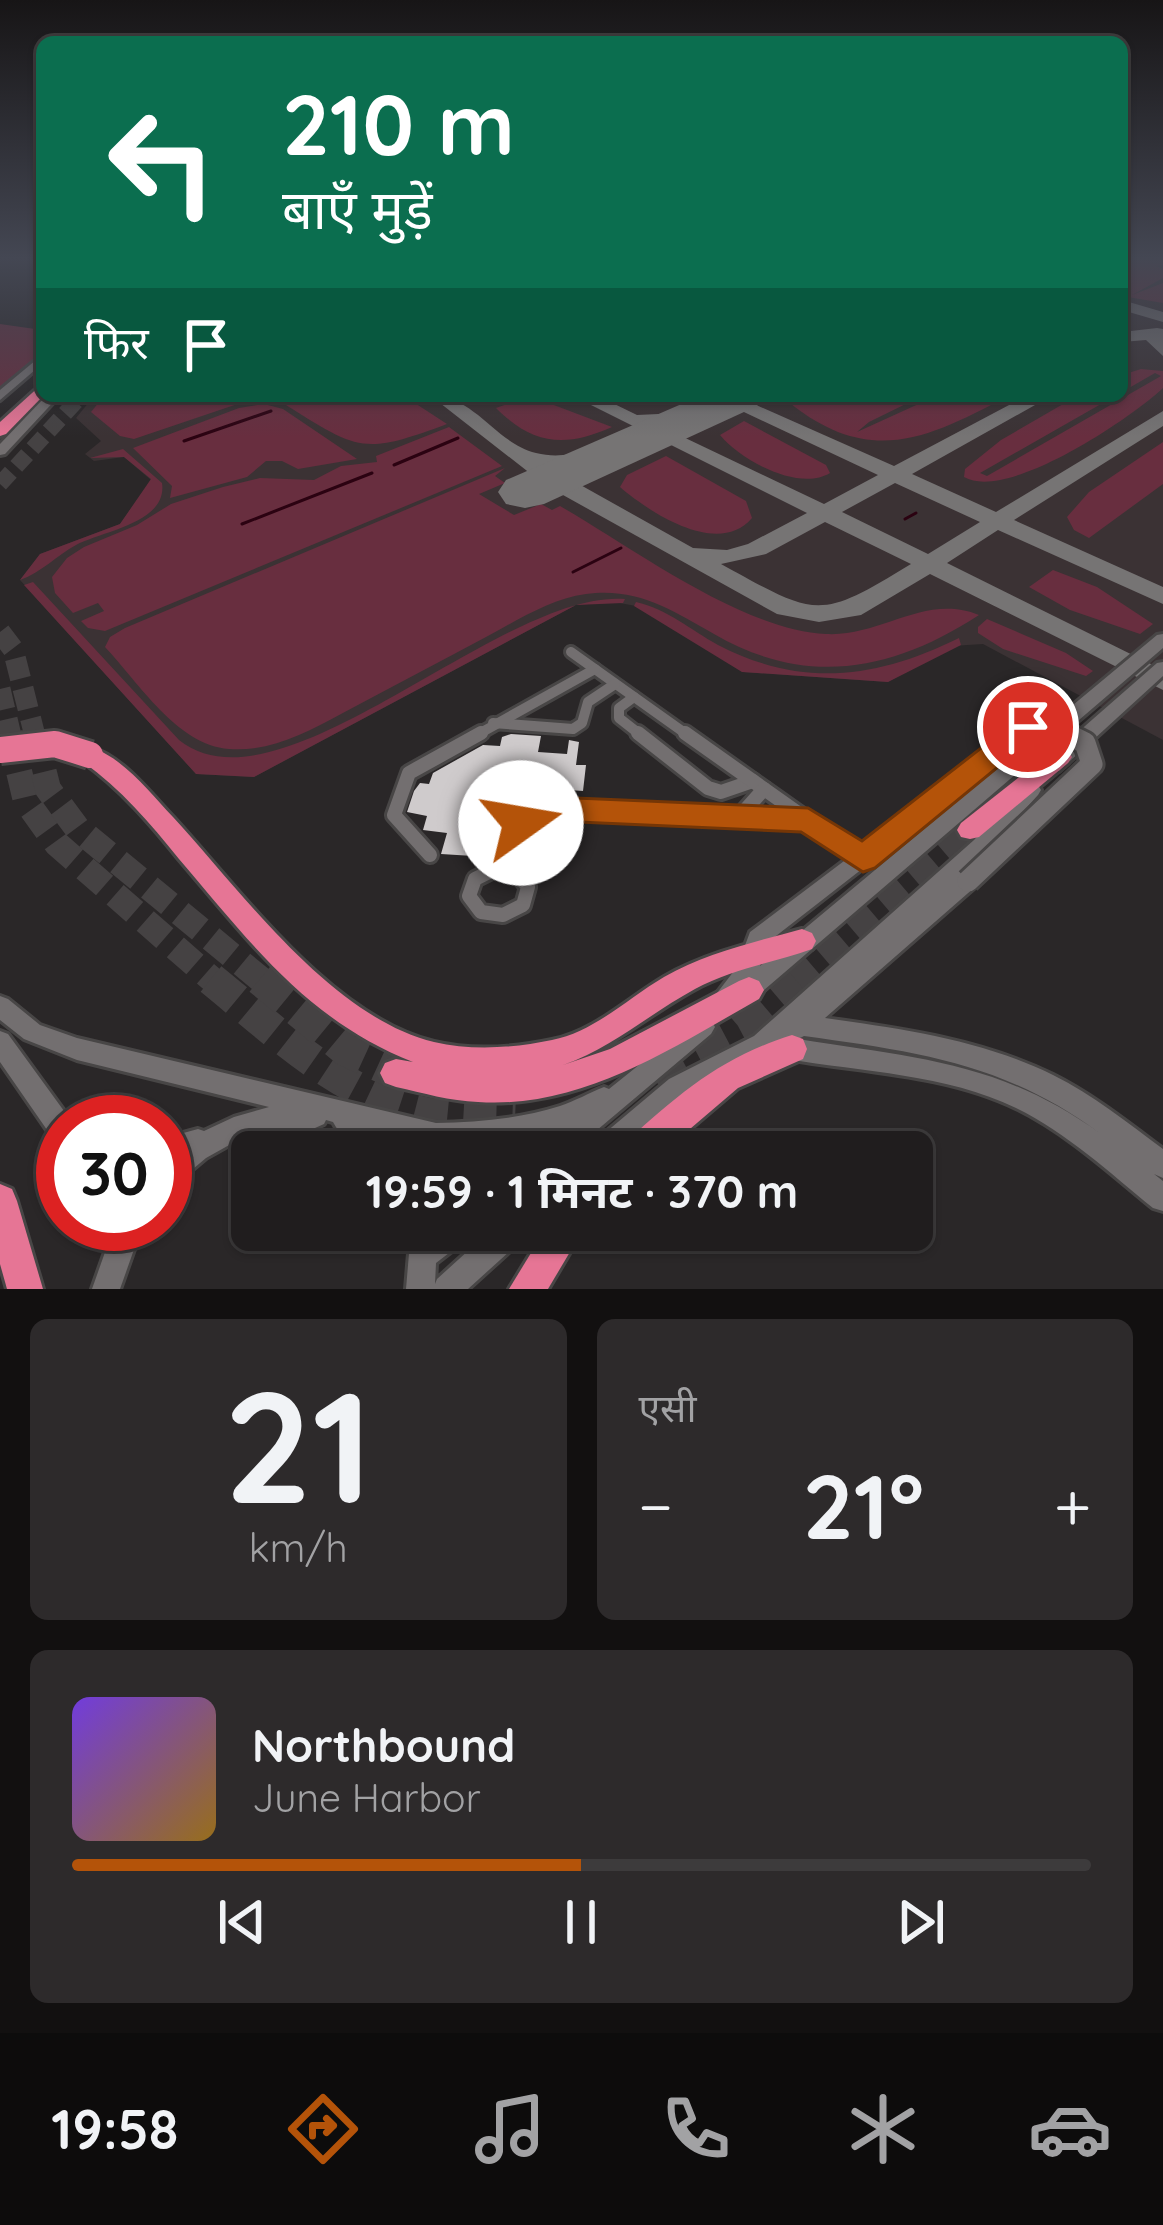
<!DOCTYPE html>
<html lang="hi">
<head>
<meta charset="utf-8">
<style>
  body { margin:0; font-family:Quicksand,"Noto Sans Devanagari",sans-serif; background:#2d2a2b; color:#f1f3f6; height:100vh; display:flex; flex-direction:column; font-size:45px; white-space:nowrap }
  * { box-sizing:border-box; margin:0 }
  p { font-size:39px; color:#a2a2a4 }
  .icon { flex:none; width:66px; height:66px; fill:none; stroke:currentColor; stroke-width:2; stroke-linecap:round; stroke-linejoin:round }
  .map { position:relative; height:1289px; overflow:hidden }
  .side { display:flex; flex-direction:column; gap:30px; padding:30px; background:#121010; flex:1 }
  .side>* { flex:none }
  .hud { position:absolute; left:36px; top:36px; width:1092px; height:366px; border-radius:18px; box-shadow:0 3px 9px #0004,0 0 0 3px #3d3b3c; background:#0b6e4f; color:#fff; overflow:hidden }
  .speed { position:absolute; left:36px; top:1095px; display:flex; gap:24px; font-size:60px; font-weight:700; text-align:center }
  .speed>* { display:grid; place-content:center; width:156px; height:156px; border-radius:50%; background:#201d1e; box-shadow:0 3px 9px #0004,0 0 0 3px #3d3b3c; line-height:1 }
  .speed .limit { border:18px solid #d22; background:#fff; color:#111 }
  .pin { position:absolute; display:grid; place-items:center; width:102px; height:102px; color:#fff; margin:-51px; border:6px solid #fff; border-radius:50%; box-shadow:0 3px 12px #0007 }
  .me { position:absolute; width:132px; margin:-66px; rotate:77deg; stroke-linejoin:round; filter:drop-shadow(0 0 9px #0008) }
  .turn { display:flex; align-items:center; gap:42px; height:252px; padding:0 48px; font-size:54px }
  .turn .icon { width:156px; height:156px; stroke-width:2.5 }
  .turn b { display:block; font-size:84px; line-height:102px }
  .then { display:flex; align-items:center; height:114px; padding:0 48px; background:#0003; gap:24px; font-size:45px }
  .big { font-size:90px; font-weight:700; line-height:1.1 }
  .side .card { flex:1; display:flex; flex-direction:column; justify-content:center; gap:18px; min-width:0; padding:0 42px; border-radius:18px; background:#2d2a2b }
  .side .dial { align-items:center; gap:0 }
  .dial b { font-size:156px; line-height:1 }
  .song { display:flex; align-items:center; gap:36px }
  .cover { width:144px; height:144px; border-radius:18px; background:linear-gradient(135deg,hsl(260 70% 55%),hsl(40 70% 35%)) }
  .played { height:12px; border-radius:6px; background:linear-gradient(90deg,#b45309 50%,#3d3b3c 50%) }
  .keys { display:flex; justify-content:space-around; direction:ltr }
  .heat { display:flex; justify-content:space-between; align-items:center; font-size:66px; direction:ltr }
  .side .tiles { flex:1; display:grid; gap:30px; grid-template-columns:1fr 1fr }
  .card:last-child { grid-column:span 2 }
  .trip { position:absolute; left:231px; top:1131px; width:702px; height:120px; border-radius:18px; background:#201d1e; box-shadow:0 3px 9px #0004,0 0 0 3px #3d3b3c; font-weight:700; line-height:120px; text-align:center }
  .tab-bar { display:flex; height:192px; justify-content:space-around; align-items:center; background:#0d0c0c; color:#a2a2a4 }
  .tab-bar .icon { width:84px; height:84px }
  .tab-bar .on { color:#b45309 }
  .tab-bar b { font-size:54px; color:#f1f3f6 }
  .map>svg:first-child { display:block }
</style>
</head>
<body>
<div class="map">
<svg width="1163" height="1289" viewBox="0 0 1163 1289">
  <rect width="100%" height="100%" fill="#2a2728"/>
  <path fill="#3b3234" d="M1122 257H1163V740L983 644 952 646 888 682 743 672 636 606 614 602 576 605 254 777 196 774 20 580 40 554 120 524 151 480 124 457 94 461 85 454 101 441 76 418 94 396H1122Z"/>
  <g fill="#682e3f">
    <path d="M1122 257H1163V265L1157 266 1163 269V278L1132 295 1163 283V303L1122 296Z"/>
    <path d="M0 324 42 330V352L4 388 0 387Z"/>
    <path d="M1141 369 1163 371V388C1130 419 1007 502 964 477L965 469 1001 440 1077 396H1115L980 473 987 476 1161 376 1155 373 1122 392V375Z"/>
    <path d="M104 396H261L134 439 120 436 91 412Z"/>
    <path d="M284 396H404L447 424C364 455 359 451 286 405Z"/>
    <path d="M530 396 612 427C565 448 533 445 496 408Z"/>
    <path d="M799 396H922L869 422 857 432 936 396H1008C929 438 871 467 791 404Z"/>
    <path d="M264 404 283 409 357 459 298 469 282 461H266L247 477 170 498 172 486 133 448 239 408Z"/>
    <path d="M744 421 826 465 830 473C799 492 740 460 720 435Z"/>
    <path d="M449 427 502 466 105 631 88 628 81 621 104 611 98 603 73 613 55 593 52 577 67 558 84 547 137 525 171 504 223 487 260 478 314 480 341 466 377 462 376 456Z"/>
    <path d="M1163 442V484L1089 538 1074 530 1067 517 1089 492Z"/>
    <path d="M123 449 162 483C168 523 102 531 76 545 56 556 42 572 20 580L40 554 120 524 151 479 124 457 90 458Z"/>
    <path d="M666 456 746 501 752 518C718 558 649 512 620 487L627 475Z"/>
    <path d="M505 468 495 476 505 483 479 494 514 515 541 504 552 510 560 506C633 548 744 631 826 634 882 637 924 593 979 615 893 671 807 688 714 634 672 610 637 587 586 594 550 599 518 620 486 637 438 663 389 688 341 714 305 733 271 752 229 749 177 745 139 683 105 647L110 637 125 628Z"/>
    <path d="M1053 570 1097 587 1153 624 1140 634 1070 610 1029 587Z"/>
    <path d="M33 582 179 740C281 821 501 589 625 599L623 603 576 605 254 777 196 774 24 585Z"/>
    <path d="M636 602C667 609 691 630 718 645 803 689 878 678 959 638L961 645 888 682 742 672 634 606Z"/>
    <path d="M987 619 1066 653 1093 671 1086 676 1003 649 978 633V627Z"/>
  </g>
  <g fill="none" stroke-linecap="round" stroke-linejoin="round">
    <g stroke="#2b0211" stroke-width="3">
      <path d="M297 402 316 396"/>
      <path d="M184 441 271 411"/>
      <path d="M394 465 458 438"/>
      <path d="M905 519 916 513"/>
      <path d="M242 524 372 473"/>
      <path d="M573 572 621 548"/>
    </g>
    <g fill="#767474" fill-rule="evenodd">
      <path d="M1122 300 1163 312V322L1122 310Z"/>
      <path d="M1157 328 1163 329V356L1146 340 1122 342V332Z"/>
      <path d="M431 396C476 396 495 443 536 453 562 460 586 449 611 453V463L552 469 693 548 727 550 748 544 807 513 573 396H598L637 415 702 412V420L658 425 824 504 878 475 710 396H736L894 466 1026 396H1051L912 474 996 512 1163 411V426L1014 520 1163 587V604L998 530 947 563 1163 670V690L930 574 861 615 819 622 777 614 545 485ZM895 483 980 522 928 554 842 512ZM825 522 911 564C817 622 816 616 721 564L766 554Z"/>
    </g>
    <path fill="#767474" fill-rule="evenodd" d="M700 396H764L757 406 544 504 525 508 506 504 498 492 506 480Z"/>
  </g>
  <path fill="#cfcbcc" d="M511 734 541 736 538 752 567 754 569 740 579 742 576 765H586L583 791 515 786 510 808 485 806 473 856 441 854 447 833 423 830 427 816 407 812 414 791 420 783 429 784 433 773 483 745 500 746 502 737Z"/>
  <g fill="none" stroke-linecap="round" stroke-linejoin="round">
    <path stroke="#454243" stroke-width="16" stroke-dasharray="16 8" stroke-linecap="butt" d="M0 484 81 396"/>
    <g stroke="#454243" stroke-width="21" stroke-dasharray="21 10" stroke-linecap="butt">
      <path d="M0 632 13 649 35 736"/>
      <path d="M0 689 11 736"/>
    </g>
    <g stroke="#454243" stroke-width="26" stroke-dasharray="26 14" stroke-linecap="butt">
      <path d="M10 733 26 801 57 844 215 982"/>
      <path d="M34 733 48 789 77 828 264 982"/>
      <path d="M792 982 970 830"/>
    </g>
    <g stroke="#454243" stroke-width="33" stroke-dasharray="33 16" stroke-linecap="butt">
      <path d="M211 979C279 1034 349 1104 440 1116 465 1119 490 1119 515 1120"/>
      <path d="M260 979 346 1050 396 1073"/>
      <path d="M652 1073 739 1027 795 979"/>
    </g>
    <g stroke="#484646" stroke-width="16">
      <g id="street-far1">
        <path d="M571 652 689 736"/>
        <path d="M634 697 619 708V718L642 736"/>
        <path d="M493 723 573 729 582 723 588 702 615 684"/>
        <path d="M475 736 595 669"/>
      </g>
    </g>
    <g stroke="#484646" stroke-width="20">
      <g id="street">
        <path d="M638 733 708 788 721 792 753 781"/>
        <path d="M685 733 863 859"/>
        <path d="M739 817 764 789"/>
        <path d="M430 855 394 815 409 773 481 733"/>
        <path d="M495 869 516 872 528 887 523 905 503 915 481 912 469 896 475 879Z"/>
        <path d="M508 869 516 828 546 809 805 820"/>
      </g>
    </g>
    <g stroke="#484646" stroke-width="6">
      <g id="secondary">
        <path d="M42 355V364L0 400V390Z"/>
        <path d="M46 396H59L5 454 0 455V444Z"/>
        <path d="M1163 634V648L750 1002 742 1005 735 1003 726 1007 718 1004 714 997 737 967 750 932 893 824 900 822 907 824 910 829 907 834 767 943 760 966 1157 635Z"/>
        <path d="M1163 662V676L1059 771H1045L1043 766 1045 761 1157 663Z"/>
        <path d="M1031 783 1038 785 1041 790 1038 795 988 850 962 875 968 873 975 875 978 881 975 887 825 1018C903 1029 982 1040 1053 1075 1093 1095 1128 1123 1163 1149V1178L1154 1174 1163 1181V1211L1153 1208C1110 1173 1067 1133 1016 1108 946 1074 863 1072 787 1059L778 1056 775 1047 687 1095 621 1152H589L593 1143 669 1079 754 1036 974 840 1024 785ZM804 1036C918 1052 1005 1063 1101 1134 1000 1061 915 1058 798 1039Z"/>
        <path d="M0 996 8 999 40 1025 77 1038 436 1123C478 1122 519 1119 560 1106 575 1101 589 1093 604 1087L609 1089 695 1020 703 1017 711 1020 715 1027 711 1034 571 1152H538L542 1143 557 1130C520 1142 475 1152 436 1147 420 1145 404 1140 389 1136L400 1143 404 1152C376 1152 348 1151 333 1122L326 1120 324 1124 315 1128 273 1130 240 1139 206 1158 174 1185 165 1189V1138L198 1129 204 1131 234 1117 269 1107 77 1060 24 1039 0 1020Z"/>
        <path d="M0 1031 8 1034 72 1122H63V1143L54 1140 0 1062Z"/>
        <path d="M115 1224H143L120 1289H92Z"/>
        <path d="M411 1230H470L466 1240 436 1263 435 1284 437 1279 491 1230H526L522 1240 468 1289H406Z"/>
      </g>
    </g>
    <g stroke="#484646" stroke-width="6">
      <g id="highway">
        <path d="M42 384 43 396 6 434 0 436V422Z"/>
        <path d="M90 747C123 757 150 793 173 817 242 892 331 1017 434 1042 472 1051 514 1048 552 1040 594 1032 628 998 664 977 706 953 755 942 802 929L812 933 816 941 812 949C773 963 732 969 695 989 649 1014 612 1048 563 1065L610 1049 739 981 749 977 759 981 764 990 759 999C672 1048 582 1109 478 1102 450 1101 423 1093 396 1087L385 1083 380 1073 385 1063 396 1059 413 1062C308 1021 250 942 179 859 150 823 120 788 82 761L78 755 82 749Z"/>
        <path d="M1060 749 1068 751 1072 757 1068 763 979 837 970 839 961 837 957 830 961 823 1052 751Z"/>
        <path d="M792 1035 803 1039 807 1049 803 1059 738 1088 663 1152H622L627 1141C681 1092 722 1057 792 1035Z"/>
        <path d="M0 1184 12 1189 17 1201 43 1289H7L0 1264Z"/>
        <path d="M545 1230H583L548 1289H509Z"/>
      </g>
    </g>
    <use href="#street-far1" stroke="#736f70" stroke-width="10"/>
    <use href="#street" stroke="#736f70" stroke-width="14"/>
    <use href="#secondary" fill="#736f70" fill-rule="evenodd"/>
    <use href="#highway" fill="#e67595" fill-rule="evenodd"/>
    <g stroke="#484646" stroke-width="22" stroke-linecap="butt">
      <path id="secondary-bridge-far1" d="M1017 736C1035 721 1052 726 1071 736"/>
    </g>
    <g stroke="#484646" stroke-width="27" stroke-linecap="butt">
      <g id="secondary-bridge">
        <path d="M900 829 1021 733"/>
        <path d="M968 881 1092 764 1085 743 1065 733"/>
      </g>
    </g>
    <g stroke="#484646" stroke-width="32" stroke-linecap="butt">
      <path id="highway-bridge" d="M0 750 55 744 90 755"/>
    </g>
    <use href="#secondary-bridge-far1" stroke="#736f70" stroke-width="16"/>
    <use href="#secondary-bridge" stroke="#736f70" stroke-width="21"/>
    <use href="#highway-bridge" stroke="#e67595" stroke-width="26"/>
  </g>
  <linearGradient id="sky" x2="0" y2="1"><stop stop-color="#171516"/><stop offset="0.59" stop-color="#444753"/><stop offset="1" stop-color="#444753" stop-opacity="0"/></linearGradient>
  <rect width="1163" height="437" fill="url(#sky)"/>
  <path fill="#b45309" stroke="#753606" stroke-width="3" d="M1028 717 1042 727 1038 734 875 868 863 872 801 832 556 821 521 835 510 832 505 823 510 815 552 797 808 808 862 841 1017 720Z"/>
</svg>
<div class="speed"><div class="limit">30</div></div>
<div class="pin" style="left:1028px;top:727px;background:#d93025"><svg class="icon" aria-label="arrive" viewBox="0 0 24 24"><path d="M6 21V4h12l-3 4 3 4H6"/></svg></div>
<svg class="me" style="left:521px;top:823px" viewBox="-20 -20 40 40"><circle r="19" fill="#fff"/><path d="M0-13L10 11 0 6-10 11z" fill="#b45309"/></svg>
<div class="trip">19:59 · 1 मिनट · 370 m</div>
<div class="hud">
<div class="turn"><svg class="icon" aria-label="left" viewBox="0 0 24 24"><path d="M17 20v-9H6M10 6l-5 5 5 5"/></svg><div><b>210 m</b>बाएँ मुड़ें</div></div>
<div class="then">फिर<svg class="icon" aria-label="arrive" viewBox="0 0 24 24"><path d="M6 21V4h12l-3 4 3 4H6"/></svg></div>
</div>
</div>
<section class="side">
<div class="tiles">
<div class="card dial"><b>21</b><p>km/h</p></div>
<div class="card"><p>एसी</p>
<div class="heat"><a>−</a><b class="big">21°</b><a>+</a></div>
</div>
<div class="card">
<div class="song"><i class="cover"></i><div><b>Northbound</b><p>June Harbor</p></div></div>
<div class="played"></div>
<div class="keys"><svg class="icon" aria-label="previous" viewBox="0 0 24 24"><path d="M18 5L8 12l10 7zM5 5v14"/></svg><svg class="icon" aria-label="pause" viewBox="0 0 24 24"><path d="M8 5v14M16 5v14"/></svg><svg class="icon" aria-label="next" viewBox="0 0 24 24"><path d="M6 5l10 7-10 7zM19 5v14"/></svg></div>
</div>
</div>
</section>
<nav class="tab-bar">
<b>19:58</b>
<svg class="icon on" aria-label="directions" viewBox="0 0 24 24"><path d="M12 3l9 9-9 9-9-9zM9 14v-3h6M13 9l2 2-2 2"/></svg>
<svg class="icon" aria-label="music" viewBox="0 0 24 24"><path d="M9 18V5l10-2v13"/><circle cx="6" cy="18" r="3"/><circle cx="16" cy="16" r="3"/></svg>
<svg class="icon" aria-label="phone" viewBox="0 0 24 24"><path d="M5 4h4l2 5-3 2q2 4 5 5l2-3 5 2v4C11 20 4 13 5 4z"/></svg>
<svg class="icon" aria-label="climate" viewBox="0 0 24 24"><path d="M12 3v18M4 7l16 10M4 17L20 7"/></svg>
<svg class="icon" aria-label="car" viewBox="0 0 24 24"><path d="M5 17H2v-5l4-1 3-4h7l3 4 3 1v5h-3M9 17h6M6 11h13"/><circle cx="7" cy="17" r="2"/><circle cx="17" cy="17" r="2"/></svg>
</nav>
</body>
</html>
